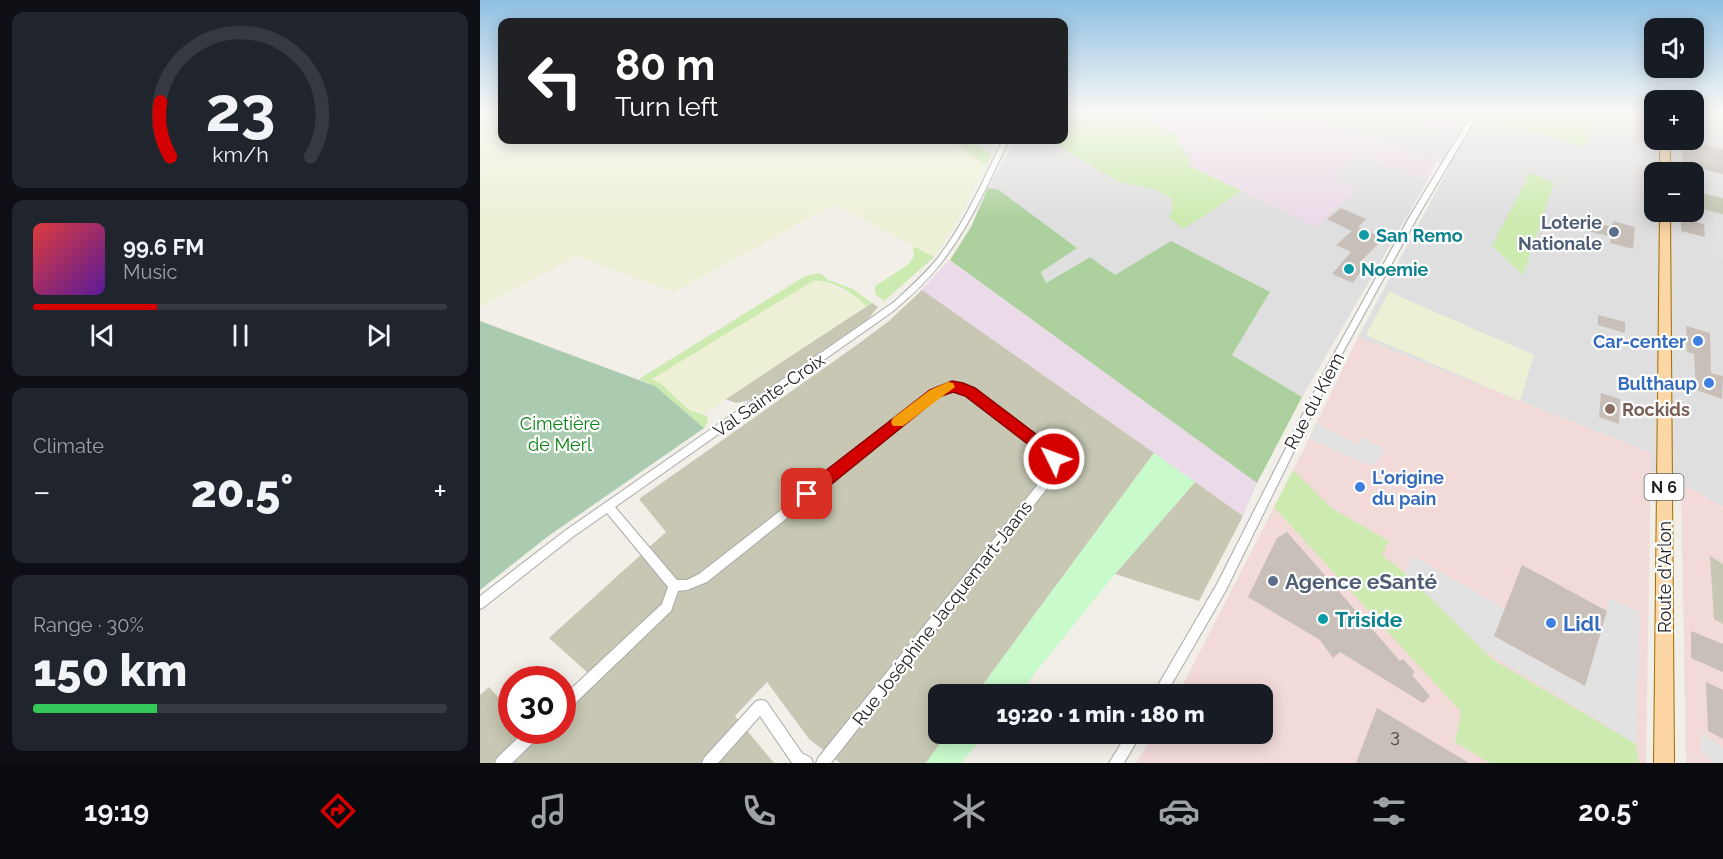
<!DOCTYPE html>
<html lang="en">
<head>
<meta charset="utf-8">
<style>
  body { margin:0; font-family:Raleway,sans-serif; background:#20242c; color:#f1f3f6; height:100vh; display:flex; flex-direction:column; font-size:22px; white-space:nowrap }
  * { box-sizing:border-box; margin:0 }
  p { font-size:20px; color:#9ea1a6 }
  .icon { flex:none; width:33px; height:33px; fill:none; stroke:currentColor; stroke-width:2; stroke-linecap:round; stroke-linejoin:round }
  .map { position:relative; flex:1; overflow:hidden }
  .details { display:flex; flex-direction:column; gap:12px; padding:12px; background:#0d0f14; width:480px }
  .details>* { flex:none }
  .banner { position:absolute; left:18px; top:18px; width:570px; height:126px; border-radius:12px; box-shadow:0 3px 15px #0003; background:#202124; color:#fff; overflow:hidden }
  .buttons { position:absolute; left:1164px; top:18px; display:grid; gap:12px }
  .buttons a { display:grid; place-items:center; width:60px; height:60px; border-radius:12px; background:#171b24; box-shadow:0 3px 15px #0003; font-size:30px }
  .speed { position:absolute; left:18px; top:666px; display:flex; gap:12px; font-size:30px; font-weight:700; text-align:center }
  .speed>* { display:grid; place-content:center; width:78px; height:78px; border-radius:50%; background:#171b24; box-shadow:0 3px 15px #0003; line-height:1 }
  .speed .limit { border:9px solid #d22; background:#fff; color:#111 }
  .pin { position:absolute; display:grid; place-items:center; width:51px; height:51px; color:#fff; margin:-26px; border-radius:12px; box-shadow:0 3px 9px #0006 }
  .me { position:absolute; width:66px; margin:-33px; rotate:312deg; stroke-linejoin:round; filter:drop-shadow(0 0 4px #0008) }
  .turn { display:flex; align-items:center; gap:21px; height:126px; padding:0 18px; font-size:27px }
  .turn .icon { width:78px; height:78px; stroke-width:2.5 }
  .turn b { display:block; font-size:42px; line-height:51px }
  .big { font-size:45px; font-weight:800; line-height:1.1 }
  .details .widget { flex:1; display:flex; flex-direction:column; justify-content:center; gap:9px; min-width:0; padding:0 21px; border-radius:12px; background:#20242c }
  .details .dial { align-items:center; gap:0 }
  .dial svg { height:156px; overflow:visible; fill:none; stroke:#363941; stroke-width:7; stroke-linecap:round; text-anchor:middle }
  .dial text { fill:#f1f3f6; stroke:none }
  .song { display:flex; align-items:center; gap:18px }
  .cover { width:72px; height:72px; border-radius:9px; background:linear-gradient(135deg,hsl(0 70% 55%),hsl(270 70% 35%)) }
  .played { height:6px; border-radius:3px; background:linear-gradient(90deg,#d40000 30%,#363941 30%) }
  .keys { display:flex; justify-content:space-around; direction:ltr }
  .heat { display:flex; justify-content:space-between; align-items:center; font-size:33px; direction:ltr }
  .charge { height:9px; border-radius:4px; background:linear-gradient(90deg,#34c759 30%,#363941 0) }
  .trip { position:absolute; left:448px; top:684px; width:345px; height:60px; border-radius:12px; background:#171b24; box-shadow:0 3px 15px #0003; font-weight:800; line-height:60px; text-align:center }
  .menu { display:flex; height:96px; justify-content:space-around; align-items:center; background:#090b0e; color:#9ea1a6 }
  .menu .icon { width:42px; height:42px }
  .menu .on { color:#d40000 }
  .menu b { font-size:27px; color:#f1f3f6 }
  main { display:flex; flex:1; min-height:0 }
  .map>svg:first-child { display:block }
</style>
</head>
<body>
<main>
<section class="details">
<div class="widget dial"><svg viewBox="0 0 100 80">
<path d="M14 69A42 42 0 1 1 86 69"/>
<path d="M14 69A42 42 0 0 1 9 41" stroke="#d40000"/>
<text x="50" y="56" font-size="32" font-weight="700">23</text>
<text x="50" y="72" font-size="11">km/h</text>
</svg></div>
<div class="widget">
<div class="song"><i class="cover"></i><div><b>99.6 FM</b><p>Music</p></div></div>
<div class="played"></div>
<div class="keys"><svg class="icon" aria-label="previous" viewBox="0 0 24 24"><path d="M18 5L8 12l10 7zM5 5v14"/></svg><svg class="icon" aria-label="pause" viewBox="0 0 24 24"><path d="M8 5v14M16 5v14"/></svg><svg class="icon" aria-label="next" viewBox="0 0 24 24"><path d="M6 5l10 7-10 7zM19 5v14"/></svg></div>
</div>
<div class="widget"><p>Climate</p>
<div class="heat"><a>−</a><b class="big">20.5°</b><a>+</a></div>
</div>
<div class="widget"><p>Range · 30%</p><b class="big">150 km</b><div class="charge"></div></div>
</section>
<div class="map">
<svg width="1243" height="763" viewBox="0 0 1243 763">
  <rect width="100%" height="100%" fill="#f2efe9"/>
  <g fill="#e0dfdf" fill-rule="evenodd">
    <path d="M802 111H883L975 131 986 111H1174V140H1214V111H1243V507L1201 483 1171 471V453L878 337 970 166ZM1174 172H1214V212H1174Z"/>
    <path d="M535 140H568L639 182 674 189 691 198 702 229 762 191 836 226 877 189 854 179 874 153 948 180 822 397 752 355 790 292 656 263 635 275 609 257 566 283 561 272 596 247 508 188Z"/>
  </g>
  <g fill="#f2dad9">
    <path d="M878 337 1171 453 1166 763H656L674 734H783V694H698L829 439Z"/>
    <path d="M1201 483 1243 507V763H1206Z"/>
  </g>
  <g fill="#ebdbe8">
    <path d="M645 111H802L957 161 948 180 874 154 854 179 877 189 836 227 712 167 696 135Z"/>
    <path d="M883 111H986L976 131Z"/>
    <path d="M470 260 777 483 763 516 441 290Z"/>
  </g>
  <g fill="#c7c7b4">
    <path d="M1214 191 1243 198V214L1214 207Z"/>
    <path d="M442 290 674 453 496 694H459V734H467L446 763H360L329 739 287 682 255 716 294 763H0V695L9 687 31 711 32 730H82L83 696 108 673 69 638 186 532 159 499 374 347 409 321Z"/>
    <path d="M392 303 398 307 388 319 271 400 256 403 245 399Z"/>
    <path d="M715 482 763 516 719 601 635 574Z"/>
    <path d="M1230 556 1243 564V624L1234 619Z"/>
  </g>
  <g fill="#eef0d5">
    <path d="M0 111H22V140H470L506 165 474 227 454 257 360 206 353 205 194 292 96 256 0 307Z"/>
    <path d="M340 280 380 300 386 306 224 414 209 410 181 384 171 379 333 281Z"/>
    <path d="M909 292 1054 355 1040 401 886 335Z"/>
  </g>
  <g fill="#cdebb0">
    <path d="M584 111H645L696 135 712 167 762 191 703 229 689 217 693 207 691 198 674 189 639 182 568 140H584Z"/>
    <path d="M1005 111H1024L1045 116 1048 111H1123L1104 146 1001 116Z"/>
    <path d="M470 140H491L512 155 506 165Z"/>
    <path d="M1050 173 1074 183 1043 275 1012 246Z"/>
    <path d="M435 247 454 257 404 301 395 294V286L429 264 434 256 433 248Z"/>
    <path d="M340 273 348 280 373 289 392 303 386 306C375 294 350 278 333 281L172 379 181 384 209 410 227 416 228 421 224 428 175 386 159 379 325 276Z"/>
    <path d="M813 470 850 507 909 541 902 555 925 573 1012 659 1156 744 1159 763H1010L975 742 981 712 794 507Z"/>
  </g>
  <path fill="#add19e" d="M508 188 519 190 597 248 561 272 566 283 610 257 635 275 691 241 790 292 752 355 822 397 777 483 470 260 491 227Z"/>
  <path fill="#aacbaf" d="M0 321 175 386 224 428 67 537 0 590Z"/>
  <g fill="#c8facc">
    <path d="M674 453 715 482 635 574 538 694H496Z"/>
    <path d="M467 734H506L481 763H446Z"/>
  </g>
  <g fill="#e2e2e2">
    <path d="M1199 164 1243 175V198L1214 191V172H1199Z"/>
    <path d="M1235 215 1243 217V260L1233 257Z"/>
    <path d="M836 423 877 444 882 437 905 449 896 464H885L829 439Z"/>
    <path d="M933 556 1025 609 1014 636 1104 686 1130 598 1160 612 1156 744 1005 651 925 573Z"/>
    <path d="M1222 733 1243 748V763H1235L1221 752Z"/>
  </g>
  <g fill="#c7bfb8">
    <path d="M1203 140 1243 149V174L1202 164Z"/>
    <path d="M861 208 886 219 878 227 904 238 879 263 885 265 873 283 852 274 871 252 856 245 872 231 847 219Z"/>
    <path d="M1095 217 1132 227 1133 221 1155 227 1153 249 1130 243 1131 237 1093 227Z"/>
    <path d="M1201 218 1224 224 1225 237 1201 231Z"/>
    <path d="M1118 315 1145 322V333L1118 325Z"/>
    <path d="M1206 326 1230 333 1231 373 1243 376 1242 399 1216 390 1214 354 1207 352Z"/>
    <path d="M1121 393 1140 399 1139 424 1119 417Z"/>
    <path d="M807 532 920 661 923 659 935 672 932 675 950 696 943 703 860 652 853 658 840 640 768 597 797 538Z"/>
    <path d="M1042 565 1127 611 1105 686 1014 636Z"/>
    <path d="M1211 631 1243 644V672L1211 658Z"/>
    <path d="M1226 682 1243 690V739L1228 731Z"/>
    <path d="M897 708 989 763H876Z"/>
  </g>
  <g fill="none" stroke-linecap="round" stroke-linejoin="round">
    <g stroke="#a9a9a9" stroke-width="2">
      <g id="minor">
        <path d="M994 111H1000L938 216 857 363 745 592 686 694H673L737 584 849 363 930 216Z"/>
        <path d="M523 140H529C509 182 490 226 461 263 447 281 430 297 412 312L135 507 197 580H207L219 574 461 386C472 383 483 384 493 390L571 448 579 459 576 477 351 763H336L338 758 567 473 569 460 565 454 482 391H466L227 582 207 590 198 591 191 611 87 711 82 712V697L182 604 188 587 127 513 94 536 4 607 0 609V596L86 530 414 302C429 288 444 275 457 259 485 223 503 180 523 140Z"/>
        <path d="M281 700 286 701 322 753 331 758 333 763H312L280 716 238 763H222L224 758 276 701Z"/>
        <path d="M46 730H62L61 735 32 763H15L17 758Z"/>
        <path d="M647 734H661L644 763H629Z"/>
      </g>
    </g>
    <g stroke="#a06b00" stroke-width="2">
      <g id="primary">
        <rect x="1180" y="140" width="10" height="32"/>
        <path d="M1180 212H1190L1194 763H1174Z"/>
      </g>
    </g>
    <use href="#minor" fill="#fff" fill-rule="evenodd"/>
    <use href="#primary" fill="#fcd6a4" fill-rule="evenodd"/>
  </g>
  <linearGradient id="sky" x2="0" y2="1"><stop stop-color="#8fc0e4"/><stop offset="0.51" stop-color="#f9f8f5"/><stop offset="1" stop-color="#f9f8f5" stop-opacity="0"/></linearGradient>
  <rect width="1243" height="218" fill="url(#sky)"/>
  <path fill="#d40000" stroke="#8a0000" stroke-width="1.5" d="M472 381 483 383 495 388 573 447 582 459 580 464H569L562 455 485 396 473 392 459 397 333 499 327 501 322 499 319 494 322 489 450 390Z"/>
  <path fill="#f59e0b" d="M468 382 473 383 475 387 423 426H413L411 422 413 418 450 390Z"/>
  <g fill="#5c6f8a" stroke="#fff" stroke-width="2">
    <circle cx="1134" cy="232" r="6"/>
    <circle cx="793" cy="581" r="6"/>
  </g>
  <g fill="#0f9aa8" stroke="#fff" stroke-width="2">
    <circle cx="884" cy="235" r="6"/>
    <circle cx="869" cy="269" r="6"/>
    <circle cx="843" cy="619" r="6"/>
  </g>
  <g fill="#3f7fe0" stroke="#fff" stroke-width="2">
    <circle cx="1218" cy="341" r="6"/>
    <circle cx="1229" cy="383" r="6"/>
    <circle cx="880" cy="487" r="6"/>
    <circle cx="1071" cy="623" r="6"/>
  </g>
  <circle fill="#8d6e63" stroke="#fff" stroke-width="2" cx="1130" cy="409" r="6"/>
  <g text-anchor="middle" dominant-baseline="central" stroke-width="4.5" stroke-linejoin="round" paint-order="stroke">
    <rect fill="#fff" stroke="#646464" stroke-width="1.5" x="1164.5" y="474" width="39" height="26" rx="4.5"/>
    <g font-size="16" font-weight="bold" fill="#222">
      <text x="1184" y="487">N 6</text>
    </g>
    <g font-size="18" font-weight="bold" fill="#4e5e75" stroke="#fff" text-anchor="end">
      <text x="1122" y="222">Loterie<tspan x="1122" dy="21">Nationale</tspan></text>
    </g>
    <g font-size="18" font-weight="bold" fill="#0d838f" stroke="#fff" text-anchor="start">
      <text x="896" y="235">San Remo</text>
      <text x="881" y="269">Noemie</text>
    </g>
    <g font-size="18" font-weight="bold" fill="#366cbe" stroke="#fff" text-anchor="end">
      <text x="1206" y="341">Car-center</text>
      <text x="1217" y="383">Bulthaup</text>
      <text x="892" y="477" text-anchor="start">L'origine<tspan x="892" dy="21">du pain</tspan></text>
    </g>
    <g font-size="18" fill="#222" stroke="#fff">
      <text transform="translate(289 395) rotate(-35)">Val Sainte-Croix</text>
      <text transform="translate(834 401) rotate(-62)">Rue du Kiem</text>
      <text transform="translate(1184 577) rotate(-90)">Route d'Arlon</text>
      <text transform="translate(462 613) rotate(-52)">Rue Joséphine Jacquemart-Jaans</text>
    </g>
    <g font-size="18" font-weight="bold" fill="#785e54" stroke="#fff" text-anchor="start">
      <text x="1142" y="409">Rockids</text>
    </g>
    <g font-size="18" fill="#0c8416" stroke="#fff">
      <text x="80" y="423">Cimetière<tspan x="80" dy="21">de Merl</tspan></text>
    </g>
    <g font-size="18" fill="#4b4948">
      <text x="915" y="735">3</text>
    </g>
    <g font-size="21" font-weight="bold" fill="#4e5e75" stroke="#fff" text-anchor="start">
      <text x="805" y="581">Agence eSanté</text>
    </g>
    <g font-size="21" font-weight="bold" fill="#0d838f" stroke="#fff" text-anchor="start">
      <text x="855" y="619">Triside</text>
    </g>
    <g font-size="21" font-weight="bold" fill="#366cbe" stroke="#fff" text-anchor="start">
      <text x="1083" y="623">Lidl</text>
    </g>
  </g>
</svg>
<div class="buttons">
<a><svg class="icon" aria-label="sound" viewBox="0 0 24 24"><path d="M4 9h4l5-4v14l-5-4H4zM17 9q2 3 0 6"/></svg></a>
<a>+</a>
<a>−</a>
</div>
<div class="speed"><div class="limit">30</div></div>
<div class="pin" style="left:327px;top:494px;background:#d93025"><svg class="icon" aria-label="arrive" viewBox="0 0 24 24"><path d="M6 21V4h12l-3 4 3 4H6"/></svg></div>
<svg class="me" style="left:574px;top:459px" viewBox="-20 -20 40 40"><circle r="17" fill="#d40000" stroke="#fff" stroke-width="3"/><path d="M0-11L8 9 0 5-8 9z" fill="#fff"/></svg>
<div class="trip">19:20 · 1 min · 180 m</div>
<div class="banner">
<div class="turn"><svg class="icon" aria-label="left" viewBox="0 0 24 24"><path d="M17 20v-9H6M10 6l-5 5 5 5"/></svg><div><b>80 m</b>Turn left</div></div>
</div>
</div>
</main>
<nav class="menu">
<b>19:19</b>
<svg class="icon on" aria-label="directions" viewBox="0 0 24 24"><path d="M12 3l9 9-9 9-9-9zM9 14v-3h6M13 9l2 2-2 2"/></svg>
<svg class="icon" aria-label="music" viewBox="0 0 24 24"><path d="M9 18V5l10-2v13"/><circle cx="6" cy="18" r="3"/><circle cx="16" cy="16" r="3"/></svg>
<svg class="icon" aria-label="phone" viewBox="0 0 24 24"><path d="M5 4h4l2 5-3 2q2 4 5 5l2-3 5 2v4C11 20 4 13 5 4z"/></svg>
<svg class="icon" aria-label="climate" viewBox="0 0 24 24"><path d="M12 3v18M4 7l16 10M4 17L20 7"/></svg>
<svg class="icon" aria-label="car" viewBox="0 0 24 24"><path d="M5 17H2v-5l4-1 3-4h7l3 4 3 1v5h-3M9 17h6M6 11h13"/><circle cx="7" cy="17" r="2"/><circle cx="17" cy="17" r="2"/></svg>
<svg class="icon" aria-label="filters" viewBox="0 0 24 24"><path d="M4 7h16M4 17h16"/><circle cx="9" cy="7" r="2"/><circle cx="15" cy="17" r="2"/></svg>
<b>20.5°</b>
</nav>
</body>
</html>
